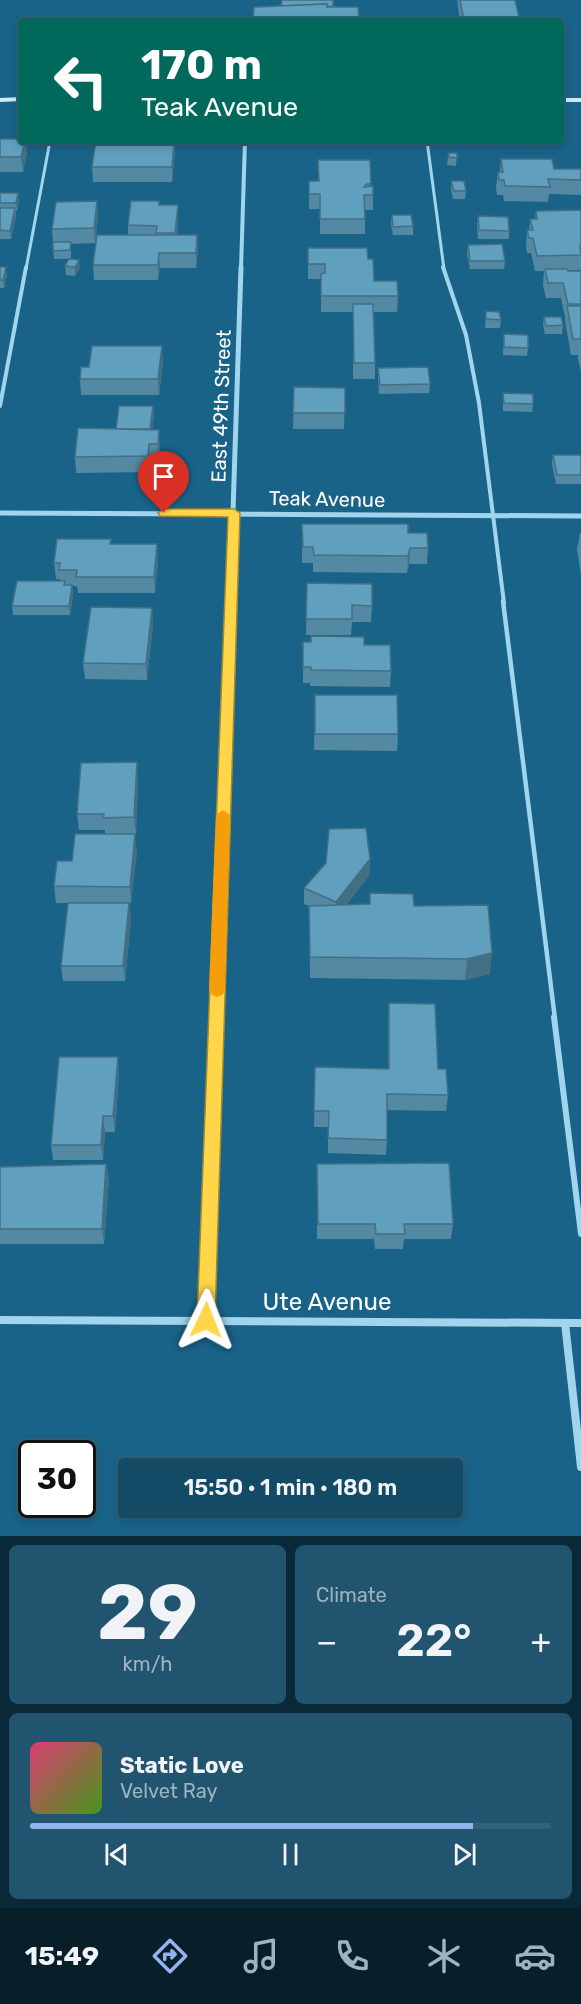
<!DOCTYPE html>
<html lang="en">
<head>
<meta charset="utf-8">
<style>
  body { margin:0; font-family:Rubik,sans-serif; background:#20546f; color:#f1f3f6; height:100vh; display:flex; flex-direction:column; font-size:22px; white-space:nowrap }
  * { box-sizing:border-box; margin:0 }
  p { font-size:20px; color:#9db3bf }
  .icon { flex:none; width:33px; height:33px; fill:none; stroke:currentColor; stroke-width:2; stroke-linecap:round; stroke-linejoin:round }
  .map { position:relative; height:1536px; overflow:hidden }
  .sheet { display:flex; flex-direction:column; gap:9px; padding:9px; background:#0a2938; flex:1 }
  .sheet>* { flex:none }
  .hud { position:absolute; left:18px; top:18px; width:546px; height:126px; border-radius:6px; box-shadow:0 3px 9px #0003,0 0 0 2px #32627a; background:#00695c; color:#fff; overflow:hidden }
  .speed { position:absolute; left:18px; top:1440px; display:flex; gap:12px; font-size:30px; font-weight:700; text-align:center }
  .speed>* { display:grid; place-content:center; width:78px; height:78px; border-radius:50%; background:#134a66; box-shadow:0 3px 9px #0003,0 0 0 2px #32627a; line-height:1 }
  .speed .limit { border:3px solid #111; border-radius:9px; background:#fff; color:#111 }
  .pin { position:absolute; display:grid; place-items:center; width:51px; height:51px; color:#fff; margin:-62px -26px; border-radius:50% 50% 50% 0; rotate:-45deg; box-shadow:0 0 6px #0007 }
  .pin .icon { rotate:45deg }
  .me { position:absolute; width:66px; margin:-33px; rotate:2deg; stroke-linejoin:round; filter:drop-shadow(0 0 4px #0008) }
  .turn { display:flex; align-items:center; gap:21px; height:126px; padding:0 24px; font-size:27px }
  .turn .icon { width:78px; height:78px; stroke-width:2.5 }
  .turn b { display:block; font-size:42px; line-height:51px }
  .big { font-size:45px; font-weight:600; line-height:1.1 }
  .sheet .tile { flex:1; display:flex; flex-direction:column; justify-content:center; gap:9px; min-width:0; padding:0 21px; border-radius:9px; background:#20546f }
  .sheet .dial { align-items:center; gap:0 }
  .dial b { font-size:78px; line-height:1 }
  .song { display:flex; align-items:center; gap:18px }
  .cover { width:72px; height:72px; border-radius:9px; background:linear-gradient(135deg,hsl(340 70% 55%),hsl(100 70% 35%)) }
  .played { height:6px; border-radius:3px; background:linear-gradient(90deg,#95b2f1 85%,#32627a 85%) }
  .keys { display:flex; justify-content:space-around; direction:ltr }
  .heat { display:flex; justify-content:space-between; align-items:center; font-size:33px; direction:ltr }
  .sheet .tiles { flex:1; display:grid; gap:9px; grid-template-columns:1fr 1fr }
  .tile:last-child { grid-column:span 2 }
  .trip { position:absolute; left:118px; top:1458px; width:345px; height:60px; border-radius:6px; background:#134a66; box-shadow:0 3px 9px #0003,0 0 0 2px #32627a; font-weight:600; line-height:60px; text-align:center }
  .dock { display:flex; height:96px; justify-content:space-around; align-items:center; background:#081e29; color:#9db3bf }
  .dock .icon { width:42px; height:42px }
  .dock .on { color:#95b2f1 }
  .dock b { font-size:27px; color:#f1f3f6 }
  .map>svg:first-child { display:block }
</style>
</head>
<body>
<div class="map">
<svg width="581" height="1536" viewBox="0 0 581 1536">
  <rect width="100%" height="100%" fill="#196388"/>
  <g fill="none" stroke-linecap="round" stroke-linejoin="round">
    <g stroke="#a1d5ed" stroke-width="3">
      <path d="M427 141 444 269"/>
      <path d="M26 269 50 141"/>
    </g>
    <g stroke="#a1d5ed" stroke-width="4">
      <path d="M443 267 466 335 479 403 504 603"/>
      <path d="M0 406 26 267"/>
    </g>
    <path stroke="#a1d5ed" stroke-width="4.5" d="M503 601 555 1019"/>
    <path stroke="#a1d5ed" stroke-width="6" d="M554 1017 581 1234"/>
    <path stroke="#a1d5ed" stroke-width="4" d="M241 269 245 141"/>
    <g stroke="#a1d5ed" stroke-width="5">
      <path d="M0 513 581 516"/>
      <path d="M230 603 241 267"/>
    </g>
    <path stroke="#a1d5ed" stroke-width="6" d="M216 1019 230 601"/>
    <g stroke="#a1d5ed" stroke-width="8">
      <path d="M0 1320 581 1323"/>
      <path d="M206 1320 216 1017"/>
      <path d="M565 1323 581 1467"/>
    </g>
    <g fill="#ceeaf9" fill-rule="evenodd">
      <path d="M21 97V101L0 102V98Z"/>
      <rect x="561" y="98" width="20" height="4"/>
    </g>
  </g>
  <g fill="#5389a3">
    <path d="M457 0H515L520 21H460Z"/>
    <path d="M0 139 27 153 23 172H0Z"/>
    <path d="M96 141H175V150L172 182H93L92 167Z"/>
    <path d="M449 153H457L456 166 447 165Z"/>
    <path d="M501 159 554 169H581V195L549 194 548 202 504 201 503 195H497L496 187 498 172H500Z"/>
    <path d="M318 160H370L371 186 373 195V210H365V234H320V209H309V181H318Z"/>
    <path d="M451 181 466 191 465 199H453L451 189Z"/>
    <path d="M0 193 19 201 17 211H16V217L11 239H0Z"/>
    <path d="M97 201 98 216 95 243 71 244V259H54L52 229Z"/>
    <path d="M159 201V205L178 221 177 235H197L198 250 196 268H160L158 280H94L93 265 128 235V225Z"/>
    <path d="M581 210V270H568V271H581V372L578 359V355H571L565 321V317L561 298H546L543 285 544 271H535L531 253H527L526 246 527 230H529L530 219H535L536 211Z"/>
    <path d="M392 215 413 226V235H393L391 224Z"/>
    <path d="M478 216 509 231V239H478L477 225Z"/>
    <path d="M468 245 505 261 504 269H470L467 253Z"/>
    <path d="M308 248 368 259 374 281 398 296 397 312H374L375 363V379H353V312H321V279H308Z"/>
    <path d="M65 266 80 268 75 276 66 275Z"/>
    <path d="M0 267 7 275 4 288H0Z"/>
    <path d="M486 311 501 320 500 328H485Z"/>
    <path d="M544 317 563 325 562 334H545L543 325Z"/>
    <path d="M504 334 528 348 527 356 503 355Z"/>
    <path d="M163 362 159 395H81L80 379Z"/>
    <path d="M378 368 430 384 429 393 379 394 378 376Z"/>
    <path d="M294 387 345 388 344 429H293Z"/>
    <path d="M503 393 533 404 532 412 503 411Z"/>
    <path d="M153 406 154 415 152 429 160 445 159 460H150L149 472 76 473 75 457 116 429Z"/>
    <path d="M553 455H581V484H556L552 464Z"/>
    <path d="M302 524 408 533 428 548 427 564H409L407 573 313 572V563H302Z"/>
    <path d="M580 533H581V575L577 549Z"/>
    <path d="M111 539V544L158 560 155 593H78L77 586H72L73 594 70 615H13L12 606 60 581V579H56L54 563Z"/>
    <path d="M307 583 372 606 371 622H352L351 635H306Z"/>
    <path d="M153 624 147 680 85 679 83 663Z"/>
    <path d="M303 642 364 645 391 671 390 687 310 686V683H303Z"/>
    <path d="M315 695 398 734 397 751 314 750Z"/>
    <path d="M138 779 136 834H105V830H79L77 814Z"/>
    <path d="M137 851 131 903H129L131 919 125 981H63L61 966 112 903H56L54 886 72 861Z"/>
    <path d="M370 859 369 876 346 905 414 906 490 974 465 980 310 978 309 906 304 904V888Z"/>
    <path d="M389 1003 438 1069 448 1095 446 1111 387 1110V1140L386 1155 328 1153V1127H314L315 1067 388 1069V1019Z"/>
    <path d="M119 1072 115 1132H105L103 1160H53L51 1145Z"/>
    <path d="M106 1164 109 1179 104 1244H0V1167Z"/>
    <path d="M317 1164 453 1224 451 1239H404L403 1249H375L374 1239H317Z"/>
  </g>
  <g fill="#436f84">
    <path d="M25 141H26L27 153 23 172 21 157Z"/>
    <path d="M174 141H175V150L172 182V167Z"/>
    <path d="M18 193 19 201 17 211 16 203Z"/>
    <path d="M97 201 98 216 95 243 94 228Z"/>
    <path d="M178 205V221L175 249V233Z"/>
    <path d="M15 208 16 217 11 239 10 231Z"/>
    <path d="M197 235 198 250 196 268V253Z"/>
    <path d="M159 253 160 268 158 280V265Z"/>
    <path d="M79 260 80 268 75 276V267Z"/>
    <path d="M6 267 7 275 4 288 3 280Z"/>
    <path d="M162 346 163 362 159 395 158 379Z"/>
    <path d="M153 406 154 415 151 439 150 430Z"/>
    <path d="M159 430 160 445 159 460 158 444Z"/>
    <path d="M149 444 150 460 149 472 148 456Z"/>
    <path d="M157 544 158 560 155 593 154 577Z"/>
    <path d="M410 548 409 564 407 573 408 556Z"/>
    <path d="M72 585 73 594 70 615 69 606Z"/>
    <path d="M152 608 153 624 147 680 146 664Z"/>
    <path d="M137 762 138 779 136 834 134 817Z"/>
    <path d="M135 834 137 851 131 903 130 887Z"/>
    <path d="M370 859 369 876 335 918 336 902Z"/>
    <path d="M129 903 131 919 125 981 123 966Z"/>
    <path d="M492 953 490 974 465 980 467 959Z"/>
    <path d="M118 1057 119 1072 115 1132 113 1116Z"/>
    <path d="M103 1116 105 1132 103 1160 101 1145Z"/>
    <path d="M106 1164 109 1179 104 1244 102 1229Z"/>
  </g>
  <g fill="#609fbd" stroke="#436f84" stroke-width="1.5">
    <path d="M282 0H333V7L327 6V4L281 6Z"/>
    <path d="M460 0H515L520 21H464Z"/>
    <path d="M327 4V7H358L359 21H253L254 7Z"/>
    <path d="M0 139H21V141H25L21 157H0Z"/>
    <path d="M96 141H174L172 167H92Z"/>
    <path d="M449 153H457V158L448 157Z"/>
    <path d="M501 159H552L554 169H581V180L548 179 550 187 505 186 504 180H499L498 172H503Z"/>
    <path d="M318 160H370L371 184H367L364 187 373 186V195H364L365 219H320V194H309V181H319Z"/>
    <path d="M451 181H464L466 191H454Z"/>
    <path d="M0 193H18L16 203H0Z"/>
    <path d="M97 201 94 228 52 229 56 202Z"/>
    <path d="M131 201H159V205H178L175 233H156L157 226 128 225Z"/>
    <path d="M0 208H15L10 231 0 230Z"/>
    <path d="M581 210V244L580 245 581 255 537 256 533 238H529L527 230H533L530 219H537L536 211Z"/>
    <path d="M392 215H411L413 226 393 227Z"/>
    <path d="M478 216 508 217 509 231 479 230Z"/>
    <path d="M97 235H197L196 253H159L158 265H93Z"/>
    <path d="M53 242H71L70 250 53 251Z"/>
    <path d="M502 244 505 261H470L468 245Z"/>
    <path d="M308 248H367L368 259H373L374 281H397L398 296H321V274L325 273V264H308Z"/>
    <path d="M69 259 79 260 75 267 65 266Z"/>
    <path d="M0 267H6L3 280H0Z"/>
    <path d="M545 269H567L568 271H581V304H568L563 283H548Z"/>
    <path d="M353 304H373L375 363H354Z"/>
    <path d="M567 306H581V339H573Z"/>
    <path d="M486 311 499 312 501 320 486 319Z"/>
    <path d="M544 317H561L563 325 546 326Z"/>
    <path d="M504 334 528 335V348L504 347Z"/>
    <path d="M92 346H162L158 379H80L81 367H89Z"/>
    <path d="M428 367 430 384 380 385 378 368Z"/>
    <path d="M294 387 345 388V413H293Z"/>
    <path d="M503 393 533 394V404L504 403Z"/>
    <path d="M119 406H153L150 429H116Z"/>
    <path d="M78 428 159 430 158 444H149L148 456 75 457Z"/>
    <path d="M553 455H581V475H557Z"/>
    <path d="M302 524H408V533H427L428 548H410L408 556 314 555 313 547H303Z"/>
    <path d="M57 539H111L110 544H157L154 577H76L77 570H59L60 563H54Z"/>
    <path d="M17 581H65L64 585H72L69 606H12Z"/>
    <path d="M307 583 372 584V606L352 605V619H306Z"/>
    <path d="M91 607 152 608 146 664 83 663Z"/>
    <path d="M311 636 364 637V645H390L391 671 311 670V667H303V642H311Z"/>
    <path d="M315 695H397L398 734H315Z"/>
    <path d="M137 762 134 817 103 818 104 814H77L81 763Z"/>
    <path d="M366 828 370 859 336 902 304 888 326 863 329 829Z"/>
    <path d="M75 834H135L130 887 54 886 57 861H72Z"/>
    <path d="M370 893 413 894 414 906 488 905 492 953 467 959 310 957 309 906 370 904Z"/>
    <path d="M68 903H129L123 966H61Z"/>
    <path d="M389 1003 435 1004 438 1069H446L448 1095 387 1094V1140L328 1138 329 1111H314L315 1067 389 1069Z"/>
    <path d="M59 1057H118L113 1116H103L101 1145H51Z"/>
    <path d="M449 1163 453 1224H404L405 1234H376L375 1224H318L317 1164Z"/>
    <path d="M106 1164 102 1229H0V1167Z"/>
  </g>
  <path fill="#ffd54a" stroke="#a68a30" stroke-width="1.5" d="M164 509H234L240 513 215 1320 212 1326 206 1329 199 1326 197 1320 228 517 160 516 158 513Z"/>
  <path fill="#f59e0b" d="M223 810 230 815 225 991 222 995 217 997 212 995 209 991 216 815Z"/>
  <g text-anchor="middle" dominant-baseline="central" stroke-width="6" stroke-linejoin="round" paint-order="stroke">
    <g font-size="20" fill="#fff" stroke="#196388">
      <text transform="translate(221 406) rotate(-88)">East 49th Street</text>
      <text transform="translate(327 499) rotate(1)">Teak Avenue</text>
    </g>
    <g font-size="24" fill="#fff" stroke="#196388">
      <text x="327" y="1302">Ute Avenue</text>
    </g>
  </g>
</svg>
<div class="speed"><div class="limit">30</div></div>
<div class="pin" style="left:164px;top:513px;background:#d93025"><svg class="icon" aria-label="arrive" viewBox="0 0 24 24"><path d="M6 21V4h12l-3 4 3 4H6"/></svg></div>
<svg class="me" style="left:206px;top:1320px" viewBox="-20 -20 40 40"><path d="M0-17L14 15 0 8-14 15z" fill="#ffd54a" stroke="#fff" stroke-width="4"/></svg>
<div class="trip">15:50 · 1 min · 180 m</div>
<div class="hud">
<div class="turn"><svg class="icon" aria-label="left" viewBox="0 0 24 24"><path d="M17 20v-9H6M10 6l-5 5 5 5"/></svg><div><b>170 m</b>Teak Avenue</div></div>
</div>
</div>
<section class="sheet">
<div class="tiles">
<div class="tile dial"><b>29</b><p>km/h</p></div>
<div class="tile"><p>Climate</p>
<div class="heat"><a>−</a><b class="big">22°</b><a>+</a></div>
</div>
<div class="tile">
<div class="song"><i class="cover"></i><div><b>Static Love</b><p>Velvet Ray</p></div></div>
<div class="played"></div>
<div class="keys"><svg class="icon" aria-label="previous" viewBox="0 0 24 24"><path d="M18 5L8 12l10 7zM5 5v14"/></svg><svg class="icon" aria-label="pause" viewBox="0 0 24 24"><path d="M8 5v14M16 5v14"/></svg><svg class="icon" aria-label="next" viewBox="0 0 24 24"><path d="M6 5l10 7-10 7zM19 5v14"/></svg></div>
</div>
</div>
</section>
<nav class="dock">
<b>15:49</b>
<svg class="icon on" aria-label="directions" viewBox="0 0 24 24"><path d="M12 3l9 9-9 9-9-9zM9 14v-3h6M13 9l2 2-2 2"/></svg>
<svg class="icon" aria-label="music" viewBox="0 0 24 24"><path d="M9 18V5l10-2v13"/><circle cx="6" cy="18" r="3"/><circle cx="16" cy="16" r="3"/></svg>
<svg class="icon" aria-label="phone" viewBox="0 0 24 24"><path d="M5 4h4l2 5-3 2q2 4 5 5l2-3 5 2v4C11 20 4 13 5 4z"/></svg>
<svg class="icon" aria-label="climate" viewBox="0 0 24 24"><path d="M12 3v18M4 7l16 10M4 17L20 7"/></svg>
<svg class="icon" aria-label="car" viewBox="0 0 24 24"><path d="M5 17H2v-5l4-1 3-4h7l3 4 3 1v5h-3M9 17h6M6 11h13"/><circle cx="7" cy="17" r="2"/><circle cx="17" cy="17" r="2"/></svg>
</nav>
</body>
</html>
